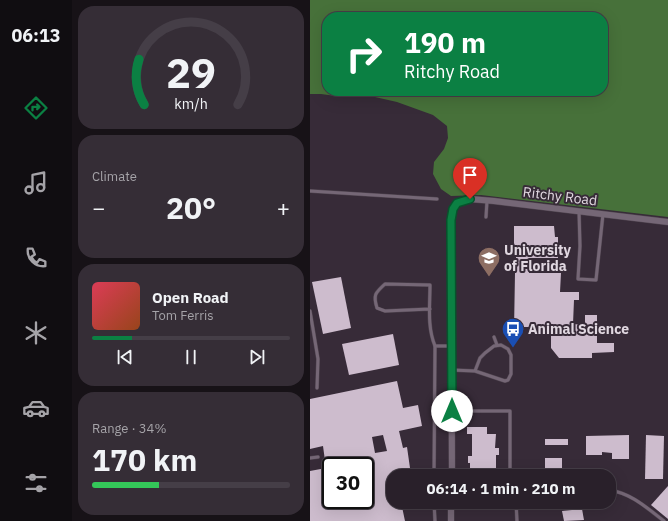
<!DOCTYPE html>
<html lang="en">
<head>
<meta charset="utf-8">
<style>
  body { margin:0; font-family:"IBM Plex Sans",sans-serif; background:#352d36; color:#f1f3f6; height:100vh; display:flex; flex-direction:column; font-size:15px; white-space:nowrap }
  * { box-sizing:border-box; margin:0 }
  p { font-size:13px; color:#a5a3a8 }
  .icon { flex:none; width:22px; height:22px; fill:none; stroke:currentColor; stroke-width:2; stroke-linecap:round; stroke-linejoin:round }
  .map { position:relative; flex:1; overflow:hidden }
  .panel { display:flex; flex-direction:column; gap:6px; padding:6px; background:#171217; width:238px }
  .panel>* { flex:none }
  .hud { position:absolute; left:12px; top:12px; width:286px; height:84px; border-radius:16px; box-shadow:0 4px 16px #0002,0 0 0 1px #453e47; background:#0b8043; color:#fff; overflow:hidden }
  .speed { position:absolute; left:12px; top:457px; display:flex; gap:8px; font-size:20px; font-weight:700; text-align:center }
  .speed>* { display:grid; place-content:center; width:52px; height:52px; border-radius:50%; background:#29202a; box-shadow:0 4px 16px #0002,0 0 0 1px #453e47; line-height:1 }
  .speed .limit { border:2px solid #111; border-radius:6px; background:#fff; color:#111 }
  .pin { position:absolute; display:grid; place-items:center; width:34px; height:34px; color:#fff; margin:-41px -17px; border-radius:50% 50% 50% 0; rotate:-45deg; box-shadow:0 0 4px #0007 }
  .pin .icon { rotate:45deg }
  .me { position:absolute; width:44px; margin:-22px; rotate:0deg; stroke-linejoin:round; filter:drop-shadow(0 0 3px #0008) }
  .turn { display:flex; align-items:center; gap:14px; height:84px; padding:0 16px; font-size:18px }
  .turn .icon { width:52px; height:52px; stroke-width:2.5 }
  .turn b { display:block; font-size:28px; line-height:34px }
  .big { font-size:30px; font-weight:700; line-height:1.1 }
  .panel .tile { flex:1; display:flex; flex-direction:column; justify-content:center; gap:6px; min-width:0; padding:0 14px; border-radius:16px; background:#352d36 }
  .panel .dial { align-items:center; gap:0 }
  .dial svg { height:104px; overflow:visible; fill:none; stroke:#453e47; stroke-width:7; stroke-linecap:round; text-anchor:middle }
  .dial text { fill:#f1f3f6; stroke:none }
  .song { display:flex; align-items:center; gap:12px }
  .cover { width:48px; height:48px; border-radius:6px; background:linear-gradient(135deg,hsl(350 70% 55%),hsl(20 70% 35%)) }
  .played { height:4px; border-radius:2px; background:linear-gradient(90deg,#0b8043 20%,#453e47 20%) }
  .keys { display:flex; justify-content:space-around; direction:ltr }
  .heat { display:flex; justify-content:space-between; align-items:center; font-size:22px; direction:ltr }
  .charge { height:6px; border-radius:3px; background:linear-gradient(90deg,#34c759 34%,#453e47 0) }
  .trip { position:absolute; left:76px; top:469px; width:230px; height:40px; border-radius:16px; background:#29202a; box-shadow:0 4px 16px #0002,0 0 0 1px #453e47; font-weight:700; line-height:40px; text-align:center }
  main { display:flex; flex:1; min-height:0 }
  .menu { display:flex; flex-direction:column; width:72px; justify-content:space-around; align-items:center; background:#100d11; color:#a5a3a8 }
  .menu .icon { width:28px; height:28px }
  .menu .selected { color:#0b8043 }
  .menu b { font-size:18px; color:#f1f3f6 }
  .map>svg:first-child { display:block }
</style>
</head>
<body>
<main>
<nav class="menu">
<b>06:13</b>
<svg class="icon selected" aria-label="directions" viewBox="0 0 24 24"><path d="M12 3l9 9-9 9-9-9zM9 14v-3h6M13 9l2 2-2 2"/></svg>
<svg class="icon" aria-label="music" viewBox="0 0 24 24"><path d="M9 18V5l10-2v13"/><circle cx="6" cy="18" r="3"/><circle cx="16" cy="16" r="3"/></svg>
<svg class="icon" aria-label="phone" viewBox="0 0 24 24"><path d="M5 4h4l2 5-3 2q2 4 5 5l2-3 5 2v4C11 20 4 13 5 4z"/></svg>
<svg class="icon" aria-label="climate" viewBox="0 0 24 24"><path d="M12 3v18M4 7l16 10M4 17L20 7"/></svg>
<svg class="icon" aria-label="car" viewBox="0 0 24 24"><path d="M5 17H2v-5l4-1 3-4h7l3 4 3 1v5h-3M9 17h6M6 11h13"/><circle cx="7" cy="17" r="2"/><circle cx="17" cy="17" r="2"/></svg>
<svg class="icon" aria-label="filters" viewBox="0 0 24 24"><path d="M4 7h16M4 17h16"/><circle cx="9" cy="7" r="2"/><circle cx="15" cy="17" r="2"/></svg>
</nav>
<section class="panel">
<div class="tile dial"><svg viewBox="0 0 100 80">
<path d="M14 69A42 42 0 1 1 86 69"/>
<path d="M14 69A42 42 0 0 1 10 34" stroke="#0b8043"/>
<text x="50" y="56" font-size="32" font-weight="700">29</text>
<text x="50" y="72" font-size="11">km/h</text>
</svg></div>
<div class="tile"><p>Climate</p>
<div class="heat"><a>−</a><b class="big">20°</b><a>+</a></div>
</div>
<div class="tile">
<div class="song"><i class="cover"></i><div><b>Open Road</b><p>Tom Ferris</p></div></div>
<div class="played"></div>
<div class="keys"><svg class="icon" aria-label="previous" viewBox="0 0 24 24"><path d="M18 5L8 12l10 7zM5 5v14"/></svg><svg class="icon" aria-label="pause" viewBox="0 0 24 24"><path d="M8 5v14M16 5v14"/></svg><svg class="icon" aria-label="next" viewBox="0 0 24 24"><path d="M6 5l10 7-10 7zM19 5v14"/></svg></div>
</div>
<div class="tile"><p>Range · 34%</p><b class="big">170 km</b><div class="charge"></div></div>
</section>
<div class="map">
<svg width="358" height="521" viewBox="0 0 358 521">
  <rect width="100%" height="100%" fill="#372b38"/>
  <path fill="#47713a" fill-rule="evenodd" d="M0 0H358V217L171 195 141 196 131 189 123 174 124 162 134 149 138 138 137 126 123 115 87 102 65 97H33L11 94H0ZM17 17H293V91H17Z"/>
  <g fill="#cdbccd" fill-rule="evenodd">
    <path d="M204 226H244L245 237H248V258H219V273H251L250 292H269V300H264L263 324 275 325V315H287V343H304V352L282 353V358H249L241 348V327H214V330H204L205 273H206V256H204Z"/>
    <path d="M31 277 41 328 13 334 2 282Z"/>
    <path d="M83 334 89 365 39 375 32 344Z"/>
    <path d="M87 381 93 408 108 405 112 426 89 431 93 448 97 447 100 468 83 472V502H91L95 521H0V471L16 468 13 446 0 449V399ZM73 435 77 451 65 453 62 437ZM21 466H55V500H21Z"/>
    <path d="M157 427H177V434H186L185 448H189V455H186V476H160V463H158V456H162V434H157Z"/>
    <path d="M319 435V459H302V453L292 452V455H276V436Z"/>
    <path d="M336 435 354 436 353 479H335Z"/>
    <rect x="235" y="439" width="23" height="6"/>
    <rect x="235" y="458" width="17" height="14"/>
    <path d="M358 486V519L341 505Z"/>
    <path d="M272 509 274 520 254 521 252 511Z"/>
  </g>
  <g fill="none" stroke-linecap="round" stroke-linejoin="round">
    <g stroke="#514651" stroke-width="4">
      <g id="lane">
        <path d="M0 191 127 199"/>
        <path d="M269 211 270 246 268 279 286 280 293 214"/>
        <path d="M176 217 177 201"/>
        <path d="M120 309 75 311 67 308C63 295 65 293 75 284L120 285C120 305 117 327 125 346H142"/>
        <path d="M0 311 8 359 7 388"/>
        <path d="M184 337 187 345"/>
        <path d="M142 370 165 371 195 381 198 380 201 374V355L198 349 191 345 184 346 175 353 170 358 165 371"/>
        <path d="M142 411H200V476"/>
        <path d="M0 458 8 457"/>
        <path d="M124 476 125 346"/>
        <path d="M299 490C321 493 337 508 354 521"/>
        <path d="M124 502 125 521"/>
        <path d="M206 502 207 521"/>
      </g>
    </g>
    <g stroke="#514651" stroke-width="7">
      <g id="street">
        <path d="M142 476 141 219 143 209 147 203 160 199 184 201 358 222"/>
        <path d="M141 521V502"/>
      </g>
    </g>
    <use href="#lane" stroke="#756776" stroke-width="3"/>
    <use href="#street" stroke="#756776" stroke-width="6"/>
  </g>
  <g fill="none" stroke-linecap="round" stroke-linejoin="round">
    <g stroke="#07532c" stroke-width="10">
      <path id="route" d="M142 411 141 220 143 209 147 203 160 199"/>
    </g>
    <use href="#route" stroke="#0b8043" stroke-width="7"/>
  </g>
  <defs>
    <g id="university-pin" transform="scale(1.15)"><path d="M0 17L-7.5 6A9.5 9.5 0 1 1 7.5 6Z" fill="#8d6e63" stroke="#372b38"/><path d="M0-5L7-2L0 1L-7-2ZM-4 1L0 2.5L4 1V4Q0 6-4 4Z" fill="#fff"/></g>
    <g id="bus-pin" transform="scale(1.15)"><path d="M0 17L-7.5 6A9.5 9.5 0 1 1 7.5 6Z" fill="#1a4fb4" stroke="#372b38"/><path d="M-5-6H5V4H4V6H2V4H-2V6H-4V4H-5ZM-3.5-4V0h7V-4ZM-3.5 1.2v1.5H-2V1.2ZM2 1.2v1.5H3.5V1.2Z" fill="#fff"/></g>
  </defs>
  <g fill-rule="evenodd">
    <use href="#university-pin" x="179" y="258"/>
    <use href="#bus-pin" x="203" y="329"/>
  </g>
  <g text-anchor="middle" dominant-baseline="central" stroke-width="4" stroke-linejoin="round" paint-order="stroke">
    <g font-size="14" fill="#e0d7e0" stroke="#372b38">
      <text transform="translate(250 196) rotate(7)">Ritchy Road</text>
    </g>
    <g font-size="14" font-weight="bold" fill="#e0d7e0" stroke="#372b38" text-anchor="start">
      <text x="194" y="250">University<tspan x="194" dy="16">of Florida</tspan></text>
      <text x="218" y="329">Animal Science</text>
    </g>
  </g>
</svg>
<div class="speed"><div class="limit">30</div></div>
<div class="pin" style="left:160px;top:199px;background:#d93025"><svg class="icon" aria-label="arrive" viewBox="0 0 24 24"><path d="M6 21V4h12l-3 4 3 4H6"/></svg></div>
<svg class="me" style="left:142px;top:411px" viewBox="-20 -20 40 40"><circle r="19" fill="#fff"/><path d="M0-13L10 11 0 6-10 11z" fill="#0b8043"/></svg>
<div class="trip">06:14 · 1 min · 210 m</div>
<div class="hud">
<div class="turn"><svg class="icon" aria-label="right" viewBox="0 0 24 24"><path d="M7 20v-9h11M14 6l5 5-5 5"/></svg><div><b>190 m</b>Ritchy Road</div></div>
</div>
</div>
</main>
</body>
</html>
